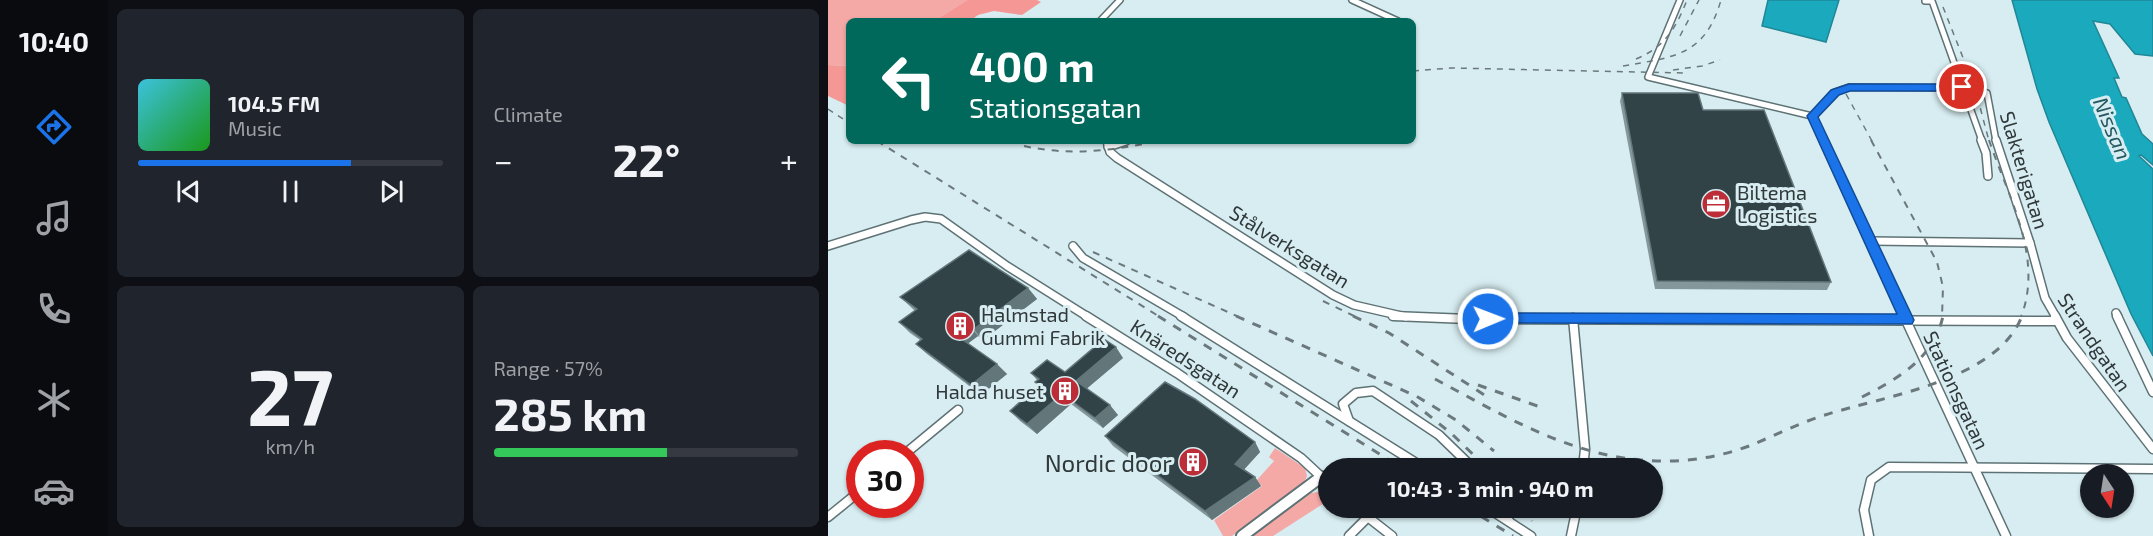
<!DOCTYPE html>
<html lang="en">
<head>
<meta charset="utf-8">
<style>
  body { margin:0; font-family:"Exo 2",sans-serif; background:#20242c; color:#f1f3f6; height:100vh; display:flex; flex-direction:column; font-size:22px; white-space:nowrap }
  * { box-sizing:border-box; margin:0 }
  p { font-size:20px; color:#9ea1a6 }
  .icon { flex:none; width:33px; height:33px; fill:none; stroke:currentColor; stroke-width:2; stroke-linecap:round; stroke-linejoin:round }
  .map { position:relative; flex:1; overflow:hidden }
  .drawer { display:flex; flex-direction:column; gap:9px; padding:9px; background:#0d0f14; width:720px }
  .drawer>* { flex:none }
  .guide { position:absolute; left:18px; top:18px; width:570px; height:126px; border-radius:9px; box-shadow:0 2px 4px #0004; background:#00695c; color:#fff; overflow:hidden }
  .needle { width:39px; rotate:168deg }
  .buttons { position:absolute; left:1252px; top:464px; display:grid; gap:12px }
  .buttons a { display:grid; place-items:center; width:54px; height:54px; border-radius:50%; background:#171b24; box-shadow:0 2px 4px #0004; font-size:30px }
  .speed { position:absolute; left:18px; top:440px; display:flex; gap:12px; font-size:30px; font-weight:700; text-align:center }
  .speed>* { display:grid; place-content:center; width:78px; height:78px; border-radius:50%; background:#171b24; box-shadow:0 2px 4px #0004; line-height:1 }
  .speed .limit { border:9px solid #d22; background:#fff; color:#111 }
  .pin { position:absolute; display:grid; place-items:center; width:51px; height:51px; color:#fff; margin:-26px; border:3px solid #fff; border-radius:50%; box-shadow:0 2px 6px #0007 }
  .me { position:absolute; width:66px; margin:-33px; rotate:89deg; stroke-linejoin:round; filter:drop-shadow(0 0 4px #0008) }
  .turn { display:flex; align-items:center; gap:21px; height:126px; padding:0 24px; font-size:27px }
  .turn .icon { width:78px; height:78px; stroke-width:2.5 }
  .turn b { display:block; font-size:42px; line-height:51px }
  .big { font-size:45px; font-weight:700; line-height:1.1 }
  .drawer .widget { flex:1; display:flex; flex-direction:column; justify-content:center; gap:9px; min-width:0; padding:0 21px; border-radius:9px; background:#20242c }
  .drawer .dial { align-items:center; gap:0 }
  .dial b { font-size:78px; line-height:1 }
  .song { display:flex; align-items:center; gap:18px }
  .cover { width:72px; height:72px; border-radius:9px; background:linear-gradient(135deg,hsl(190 70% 55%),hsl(120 70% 35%)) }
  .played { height:6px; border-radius:3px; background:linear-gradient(90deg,#1a73e8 70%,#363941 70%) }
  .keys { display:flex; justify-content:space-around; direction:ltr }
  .heat { display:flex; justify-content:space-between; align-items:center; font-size:33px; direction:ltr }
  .charge { height:9px; border-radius:4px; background:linear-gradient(90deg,#34c759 57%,#363941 0) }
  .drawer .tiles { flex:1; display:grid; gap:9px; grid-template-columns:repeat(2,1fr) }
  .trip { position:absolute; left:490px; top:458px; width:345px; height:60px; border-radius:30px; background:#171b24; box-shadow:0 2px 4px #0004; font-weight:700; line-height:60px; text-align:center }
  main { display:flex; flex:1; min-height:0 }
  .menu { display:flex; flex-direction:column; width:108px; justify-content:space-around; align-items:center; background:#090b0e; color:#9ea1a6 }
  .menu .icon { width:42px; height:42px }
  .menu .on { color:#1a73e8 }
  .menu b { font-size:27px; color:#f1f3f6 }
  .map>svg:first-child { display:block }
</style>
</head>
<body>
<main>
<nav class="menu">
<b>10:40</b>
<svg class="icon on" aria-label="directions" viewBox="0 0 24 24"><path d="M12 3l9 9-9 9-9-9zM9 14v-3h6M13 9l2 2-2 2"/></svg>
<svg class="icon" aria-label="music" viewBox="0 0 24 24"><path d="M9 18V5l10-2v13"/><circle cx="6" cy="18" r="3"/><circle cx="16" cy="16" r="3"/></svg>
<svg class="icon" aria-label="phone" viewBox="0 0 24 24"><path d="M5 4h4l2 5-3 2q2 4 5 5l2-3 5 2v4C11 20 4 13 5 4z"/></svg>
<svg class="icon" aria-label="climate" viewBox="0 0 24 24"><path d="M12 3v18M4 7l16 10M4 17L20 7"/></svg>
<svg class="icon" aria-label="car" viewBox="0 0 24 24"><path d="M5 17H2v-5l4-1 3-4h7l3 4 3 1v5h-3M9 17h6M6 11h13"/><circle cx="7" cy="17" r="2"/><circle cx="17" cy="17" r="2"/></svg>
</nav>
<section class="drawer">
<div class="tiles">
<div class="widget">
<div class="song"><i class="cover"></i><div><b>104.5 FM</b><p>Music</p></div></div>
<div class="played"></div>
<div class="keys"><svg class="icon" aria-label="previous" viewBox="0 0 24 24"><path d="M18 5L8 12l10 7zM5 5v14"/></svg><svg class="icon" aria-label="pause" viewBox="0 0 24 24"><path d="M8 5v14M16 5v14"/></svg><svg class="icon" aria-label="next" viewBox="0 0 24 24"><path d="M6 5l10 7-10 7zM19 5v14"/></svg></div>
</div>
<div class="widget"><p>Climate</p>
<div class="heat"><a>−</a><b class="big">22°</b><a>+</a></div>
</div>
<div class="widget dial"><b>27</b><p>km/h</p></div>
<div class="widget"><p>Range · 57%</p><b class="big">285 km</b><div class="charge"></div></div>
</div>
</section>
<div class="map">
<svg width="1325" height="536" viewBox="0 0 1325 536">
  <rect width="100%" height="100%" fill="#d7edf1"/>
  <g fill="#f4a9a6">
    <path d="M0 0H139L106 21H21V66L0 65Z"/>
    <path d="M447 448 477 468 479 476 475 485 404 536H395L386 520 434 486 428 481 446 461 441 457Z"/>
    <path d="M495 491 501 496V500L445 536H424L483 493Z"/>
  </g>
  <g fill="#f59895">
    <path d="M139 0H209L213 2 194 15 166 11 150 15 142 21H106Z"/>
    <path d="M0 65 21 66V106L0 96Z"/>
  </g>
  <g fill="#1ba9bd" stroke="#218796" stroke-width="1.5">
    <path d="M940 0H1011L998 42 934 26Z"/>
    <path d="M1184 0H1325V56L1307 54 1282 24 1265 21 1291 78H1286L1294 97 1298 98 1314 134 1325 144V165L1313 155 1311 156 1325 169V356L1303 314 1221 122 1209 89Z"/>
  </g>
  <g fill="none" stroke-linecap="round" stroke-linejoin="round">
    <g stroke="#5e7275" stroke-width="8">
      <g id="minor-far2">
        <path d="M524 0 570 21"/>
        <path d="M852 0 820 77 984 116 996 141"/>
        <path d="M1097 1H1104L1154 141"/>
        <path d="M272 21 292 0"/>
        <path d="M984 116 1007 92 1021 87 1134 88 1159 93 1168 141"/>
      </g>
    </g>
    <g stroke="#5e7275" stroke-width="10">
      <g id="minor-far1">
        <path d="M995 140 1077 317"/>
        <path d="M1153 140 1158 153 1160 176"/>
        <path d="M1168 140 1202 243 1217 298 1228 317"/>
        <path d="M279 141 282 152 289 158 505 295 526 305 578 317"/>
        <path d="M280 147 298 141"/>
        <path d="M1043 241 1202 243"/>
        <path d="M0 246 83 220 97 217 113 219 179 266 260 317"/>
        <path d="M245 246 255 258 356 317"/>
        <path d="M1288 313 1290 317"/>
      </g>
    </g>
    <g stroke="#5e7275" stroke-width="11">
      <g id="minor">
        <path d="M258 316 349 373 473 458 501 484"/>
        <path d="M353 316 596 468"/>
        <path d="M565 316 640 319 1229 321"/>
        <path d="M1076 316 1178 536"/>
        <path d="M1227 316 1239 338 1325 449"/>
        <path d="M1289 316 1325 392"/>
        <path d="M745 318 757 449 755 468"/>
        <path d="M521 421 515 404 528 393 545 391 611 435 645 468"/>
        <path d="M78 453 130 410"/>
        <path d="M527 507 564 536"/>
        <path d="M658 507 703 536"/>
        <path d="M674 507 681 521"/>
        <path d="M0 517 32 491"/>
        <path d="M521 536 539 518"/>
        <path d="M743 536 749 507"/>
        <path d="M1041 536 1036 510 1043 480 1061 467 1325 469"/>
      </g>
    </g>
    <g stroke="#5e7275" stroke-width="14">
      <path id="tertiary" d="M414 536 493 477"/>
    </g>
    <use href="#minor-far2" stroke="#fff" stroke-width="5"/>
    <use href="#minor-far1" stroke="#fff" stroke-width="7"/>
    <use href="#minor" stroke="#fff" stroke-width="8"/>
    <use href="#tertiary" stroke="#fff" stroke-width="10"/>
    <g stroke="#6c797c" stroke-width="1.5" stroke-dasharray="6 6" stroke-linecap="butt">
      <path d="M1115 7 1147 88 1161 141"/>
      <path d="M852 36 871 0"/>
      <path d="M808 59C837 47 848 28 859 0"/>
      <path d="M795 66C846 57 877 56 893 0"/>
      <path d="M845 70 874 66 892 60"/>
      <path d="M585 71 623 68 855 73"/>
      <path d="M1018 94 1044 141"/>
      <path d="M0 109 21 123"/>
    </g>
    <g stroke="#6c797c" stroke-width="2" stroke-dasharray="7 7" stroke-linecap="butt">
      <path d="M1043 140 1109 262 1115 287 1114 317"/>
      <path d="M1161 140C1180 197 1216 257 1193 317"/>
      <path d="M49 141 332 317"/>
      <path d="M196 146C242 156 284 151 329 141"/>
      <path d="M265 252 411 317"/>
      <path d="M495 301 528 317"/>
    </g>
    <g stroke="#6c797c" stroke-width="3" stroke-dasharray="9 9" stroke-linecap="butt">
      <path d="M330 316 574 468"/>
      <path d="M408 316 588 396 628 420 666 451"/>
      <path d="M525 316 561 333 658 396"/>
      <path d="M607 379C669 412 733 451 804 459 844 464 883 460 921 446 946 436 971 423 997 415 1056 396 1169 381 1194 316"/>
      <path d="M650 385 715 408"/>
      <path d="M1034 397C1070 379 1106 358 1115 316"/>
      <path d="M583 401 624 434 659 468"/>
      <path d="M638 507 685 536"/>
      <path d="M692 507 704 521"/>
    </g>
  </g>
  <g fill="#84989c">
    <path d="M794 93 875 110 1003 282 999 290 827 289 792 101Z"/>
    <path d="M200 288 209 299 155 340 150 336 140 343 179 374 153 395 99 354 88 344 92 340 82 333 71 322 87 311 72 297Z"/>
    <path d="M295 358 259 388 290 415 275 428 243 404 209 434 192 421 182 411 210 385 207 382 209 380 203 373 237 372Z"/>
    <path d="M277 436 427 442 432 452 416 469 427 477 433 486 384 520 285 446Z"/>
  </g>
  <g fill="#637679">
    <path d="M200 288 209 299 155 340 146 329Z"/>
    <path d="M140 325 150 336 138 345 128 335Z"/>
    <path d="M288 347 295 358 256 391 248 381Z"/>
    <path d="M169 364 179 374 153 395 143 385Z"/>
    <path d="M234 394 243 404 209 434 199 424Z"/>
    <path d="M282 405 290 415 275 428 267 418Z"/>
    <path d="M427 442 432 452 413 473 407 464Z"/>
    <path d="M427 477 433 486 384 520 377 511Z"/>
  </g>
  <g fill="#314346" stroke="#637679" stroke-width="1.5">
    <path d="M794 93H870L875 110H936L1003 282 829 281Z"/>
    <path d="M141 250 200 288 146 329 140 325 128 335 169 364 143 385 88 344 94 339 71 322 89 309 72 297Z"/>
    <path d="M276 339 288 347 248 381 282 405 267 418 234 394 199 424 182 411 211 385 207 382 211 379 203 373 219 360 237 372Z"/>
    <path d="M337 382 367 399 427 442 407 464 427 477 377 511 277 436Z"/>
  </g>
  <path fill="#1a73e8" stroke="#114b97" stroke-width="1.5" d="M1021 84H1134L1140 87 1134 91H1022L1011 95 990 117 1086 320 1084 324 655 323 652 319 655 315 660 313 1069 314 979 116 1003 90Z"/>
  <defs>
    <g id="office-disc" transform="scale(1.5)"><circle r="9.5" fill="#bd2d38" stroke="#d7edf1"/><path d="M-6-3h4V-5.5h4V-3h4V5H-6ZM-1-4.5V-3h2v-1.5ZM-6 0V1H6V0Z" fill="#fff"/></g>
    <g id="building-disc" transform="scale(1.5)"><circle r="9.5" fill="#bd2d38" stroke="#d7edf1"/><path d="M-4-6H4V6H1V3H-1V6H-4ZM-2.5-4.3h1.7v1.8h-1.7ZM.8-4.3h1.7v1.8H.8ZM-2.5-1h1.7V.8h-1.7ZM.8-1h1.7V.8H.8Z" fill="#fff"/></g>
  </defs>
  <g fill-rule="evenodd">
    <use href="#office-disc" x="888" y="204"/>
    <use href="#building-disc" x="132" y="326"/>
    <use href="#building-disc" x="237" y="391"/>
    <use href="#building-disc" x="365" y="462"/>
  </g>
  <g text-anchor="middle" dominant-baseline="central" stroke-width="6" stroke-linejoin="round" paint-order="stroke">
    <g font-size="20" fill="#30383a" stroke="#d7edf1">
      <text transform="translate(1197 170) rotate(73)">Slakterigatan</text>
      <text transform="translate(462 246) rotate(32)">Stålverksgatan</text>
      <text transform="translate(1267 342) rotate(56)">Strandgatan</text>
      <text transform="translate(358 358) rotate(33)">Knäredsgatan</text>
      <text transform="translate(1129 390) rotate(65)">Stationsgatan</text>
    </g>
    <g font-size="20" fill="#30383a" stroke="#d7edf1" text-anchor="start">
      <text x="909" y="192">Biltema<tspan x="909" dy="23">Logistics</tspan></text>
      <text x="153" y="314">Halmstad<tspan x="153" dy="23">Gummi Fabrik</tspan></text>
      <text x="216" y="391" text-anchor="end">Halda huset</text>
    </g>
    <g font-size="21" font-style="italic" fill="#245861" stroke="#d7edf1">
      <text transform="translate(1285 128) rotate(67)">Nissan</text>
    </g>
    <g font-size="24" fill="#30383a" stroke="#d7edf1" text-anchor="end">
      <text x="344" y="462">Nordic door</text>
    </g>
  </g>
</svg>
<div class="buttons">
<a><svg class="needle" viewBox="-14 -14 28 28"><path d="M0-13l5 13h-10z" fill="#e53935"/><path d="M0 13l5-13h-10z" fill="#9ea1a6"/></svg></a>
</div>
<div class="speed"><div class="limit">30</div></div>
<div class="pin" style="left:1134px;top:87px;background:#d93025"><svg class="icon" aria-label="arrive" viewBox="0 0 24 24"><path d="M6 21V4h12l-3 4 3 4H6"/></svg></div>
<svg class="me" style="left:660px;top:319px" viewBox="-20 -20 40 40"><circle r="17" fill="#1a73e8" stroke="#fff" stroke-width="3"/><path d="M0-11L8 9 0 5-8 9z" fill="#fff"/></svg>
<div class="trip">10:43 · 3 min · 940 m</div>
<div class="guide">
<div class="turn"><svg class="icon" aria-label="left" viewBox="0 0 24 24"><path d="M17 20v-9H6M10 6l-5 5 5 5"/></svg><div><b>400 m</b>Stationsgatan</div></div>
</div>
</div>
</main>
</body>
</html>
